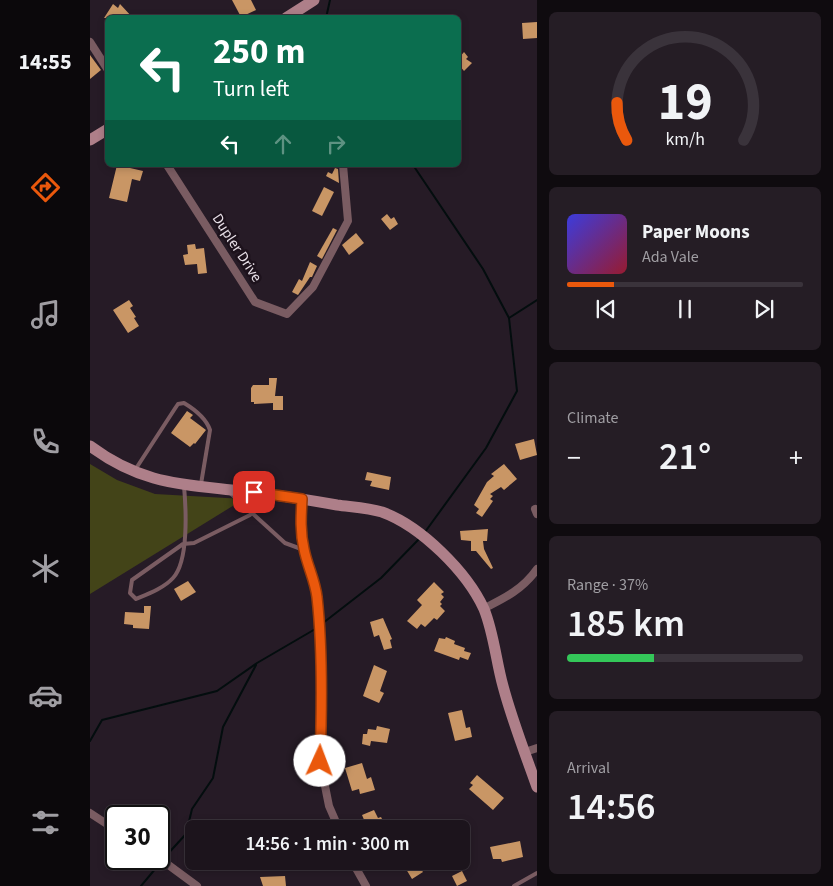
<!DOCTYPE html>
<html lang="en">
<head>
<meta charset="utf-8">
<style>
  body { margin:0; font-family:"Source Sans 3",sans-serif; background:#251d25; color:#f1f3f6; height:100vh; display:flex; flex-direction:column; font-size:19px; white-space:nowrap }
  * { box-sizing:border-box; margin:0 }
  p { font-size:16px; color:#a09ea3 }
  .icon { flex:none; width:28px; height:28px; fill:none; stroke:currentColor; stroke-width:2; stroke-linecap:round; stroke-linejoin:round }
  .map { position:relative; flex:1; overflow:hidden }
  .drawer { display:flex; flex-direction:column; gap:12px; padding:12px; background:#0f0b0f; width:296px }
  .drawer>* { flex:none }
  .top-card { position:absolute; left:15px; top:15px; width:356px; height:152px; border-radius:8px; box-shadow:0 2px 8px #0003,0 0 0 1px #3a333b; background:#0b6e4f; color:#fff; overflow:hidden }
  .speed { position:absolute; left:15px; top:805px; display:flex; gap:10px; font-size:25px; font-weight:700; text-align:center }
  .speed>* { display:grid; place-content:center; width:65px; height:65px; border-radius:50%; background:#1c141c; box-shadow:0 2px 8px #0003,0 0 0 1px #3a333b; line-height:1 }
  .speed .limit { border:2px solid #111; border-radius:8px; background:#fff; color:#111 }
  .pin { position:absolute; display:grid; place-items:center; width:42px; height:42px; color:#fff; margin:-21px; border-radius:10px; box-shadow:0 2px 8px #0006 }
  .me { position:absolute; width:55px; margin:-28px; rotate:2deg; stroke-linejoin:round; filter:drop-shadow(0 0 4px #0008) }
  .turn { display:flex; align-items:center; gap:18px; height:105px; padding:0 25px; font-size:22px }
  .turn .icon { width:65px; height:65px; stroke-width:2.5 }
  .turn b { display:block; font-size:35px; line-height:42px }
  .lanes { display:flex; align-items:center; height:48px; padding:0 25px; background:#0003; justify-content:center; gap:25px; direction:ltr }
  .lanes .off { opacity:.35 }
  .big { font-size:38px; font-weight:600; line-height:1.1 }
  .drawer .widget { flex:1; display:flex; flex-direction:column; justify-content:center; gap:8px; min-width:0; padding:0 18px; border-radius:8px; background:#251d25 }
  .drawer .dial { align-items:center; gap:0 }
  .dial svg { height:130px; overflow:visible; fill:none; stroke:#3a333b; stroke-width:7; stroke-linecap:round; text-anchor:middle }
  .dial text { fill:#f1f3f6; stroke:none }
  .song { display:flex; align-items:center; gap:15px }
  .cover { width:60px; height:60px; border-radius:8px; background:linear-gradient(135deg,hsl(240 70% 55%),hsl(350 70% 35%)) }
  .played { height:5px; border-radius:2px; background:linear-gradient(90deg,#ea580c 20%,#3a333b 20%) }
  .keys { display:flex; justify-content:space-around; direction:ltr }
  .heat { display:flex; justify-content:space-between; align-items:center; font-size:28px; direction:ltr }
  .charge { height:8px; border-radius:4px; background:linear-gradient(90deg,#34c759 37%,#3a333b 0) }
  .trip { position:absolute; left:95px; top:820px; width:285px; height:50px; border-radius:8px; background:#1c141c; box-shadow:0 2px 8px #0003,0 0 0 1px #3a333b; font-weight:600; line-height:50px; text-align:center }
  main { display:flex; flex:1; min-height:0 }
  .tab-bar { display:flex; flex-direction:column; width:90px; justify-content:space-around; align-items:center; background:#0b080b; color:#a09ea3 }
  .tab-bar .icon { width:35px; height:35px }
  .tab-bar .current { color:#ea580c }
  .tab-bar b { font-size:22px; color:#f1f3f6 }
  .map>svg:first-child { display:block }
</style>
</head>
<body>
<main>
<nav class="tab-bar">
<b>14:55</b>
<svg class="icon current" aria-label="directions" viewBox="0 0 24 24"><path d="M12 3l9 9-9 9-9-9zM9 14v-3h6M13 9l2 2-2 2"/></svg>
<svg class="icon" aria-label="music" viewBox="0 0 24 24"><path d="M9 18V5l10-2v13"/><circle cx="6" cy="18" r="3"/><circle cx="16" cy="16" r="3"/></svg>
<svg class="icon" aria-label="phone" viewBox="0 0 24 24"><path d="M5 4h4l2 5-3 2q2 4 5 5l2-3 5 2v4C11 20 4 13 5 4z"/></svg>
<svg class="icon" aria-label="climate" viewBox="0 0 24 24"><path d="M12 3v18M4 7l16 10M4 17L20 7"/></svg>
<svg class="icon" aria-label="car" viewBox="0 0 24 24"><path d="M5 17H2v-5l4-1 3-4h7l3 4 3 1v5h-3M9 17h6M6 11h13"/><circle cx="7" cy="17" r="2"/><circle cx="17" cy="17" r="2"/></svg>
<svg class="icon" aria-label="filters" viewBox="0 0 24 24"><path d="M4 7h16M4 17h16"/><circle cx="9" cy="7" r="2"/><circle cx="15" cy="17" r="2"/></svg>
</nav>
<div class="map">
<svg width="447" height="886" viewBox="0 0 447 886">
  <rect width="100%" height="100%" fill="#261b26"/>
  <path fill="#434418" d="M0 464 27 480 65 494 154 499 0 594Z"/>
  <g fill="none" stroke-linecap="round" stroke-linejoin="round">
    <g stroke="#030d0e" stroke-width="2">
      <path d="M236 18 240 0"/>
      <path d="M323 165 393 269 419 318 427 391 396 448 335 532"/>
      <path d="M419 318 447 300"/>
      <path d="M233 623 291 578 329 539"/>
      <path d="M0 741 12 720 127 691 167 663 227 628"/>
      <path d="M74 858 96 834 102 809 123 778 133 727 166 665"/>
      <path d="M51 886 71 862"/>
    </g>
  </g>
  <g fill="#c99665">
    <path d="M142 0H161L166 10 151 17Z"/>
    <path d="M23 4 28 8 30 4 43 18H14Z"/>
    <path d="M447 22V38L433 39 432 23Z"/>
    <path d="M374 52 378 57 376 59 382 63 374 71 369 65V58Z"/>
    <path d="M0 55 11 70 0 79Z"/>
    <path d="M27 165 53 171 50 181 42 179 37 202 19 198Z"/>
    <path d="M245 168 248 169 249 183 236 176 238 172 242 174Z"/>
    <path d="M234 187 244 192 232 216 222 211Z"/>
    <path d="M297 214 301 219 304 217 308 224 300 230 291 219Z"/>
    <path d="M243 228 247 230 232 259 227 256Z"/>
    <path d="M266 233 274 243 259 255 252 245Z"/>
    <path d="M105 244 106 249 114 248 117 273 108 274 107 264 95 265 93 255 98 254 97 245Z"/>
    <path d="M220 262 227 266 222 277H220L208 295 202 292 209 279 212 281Z"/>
    <path d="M39 300 43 306 40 308 46 317 44 318 49 326 38 333 23 310Z"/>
    <path d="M179 378H187L185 396H193V410H183V403L164 404V402H161V388L163 385H179Z"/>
    <path d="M97 411 103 415 100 418 116 430 105 444 104 443 100 447 81 433Z"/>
    <path d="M444 439 447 455 430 460 425 444Z"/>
    <path d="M414 464 427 479 414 490 411 487 400 494 403 496 400 499 403 501 392 517 386 513 389 509 384 505 397 482 404 476 401 474Z"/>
    <path d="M277 472 301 477 299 490 280 486 282 481 275 480Z"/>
    <path d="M398 529 397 541H393L394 549 403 568 401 569 386 551H381V541L371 540 370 531Z"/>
    <path d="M98 581 106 592 91 601 84 589Z"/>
    <path d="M344 582 354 592 351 594 354 597 350 602 352 604 350 606 355 611 347 620 344 618 335 627 331 624 327 629 317 621 332 605 327 600Z"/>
    <path d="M54 606H61L59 629 43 628V625L34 624 35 612 54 613Z"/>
    <path d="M293 618 302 639 300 640 302 648 294 650 289 635 284 637 280 622Z"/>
    <path d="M356 637 365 641 364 644 375 648 374 651 381 653 378 660 370 657 369 660 344 651 349 638 355 639Z"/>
    <path d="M284 665 297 671 290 691 294 693 289 703 273 696Z"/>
    <path d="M372 710 376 728 380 727 382 737 365 741 358 713Z"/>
    <path d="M287 726 300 729 297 743 281 741 280 746 272 744 273 734H277L278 729 286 730Z"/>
    <path d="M272 763 277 779 281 777 285 790 270 794 269 789 262 791 255 768Z"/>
    <path d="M387 775 414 798 403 810 379 789 383 785 380 783Z"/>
    <path d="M284 810 288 818 291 817 296 827 278 829 272 815Z"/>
    <path d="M430 841 433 857 412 862 411 859H403L400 847Z"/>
    <path d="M196 861H217V869L197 871Z"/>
    <path d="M301 861H325L333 872 322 879 316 869Z"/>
    <path d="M372 871 377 881 367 886 362 876Z"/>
    <path d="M195 876 196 886H173L170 877Z"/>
  </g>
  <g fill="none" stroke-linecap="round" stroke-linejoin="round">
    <g stroke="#7a5c62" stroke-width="4">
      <path d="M45 470 84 410 88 404 94 403C104 409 116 418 120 430L111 484"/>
      <path d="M94 486C96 508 99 561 83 578 74 588 58 594 46 599L40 593 42 580 93 544 104 543 160 515 176 497"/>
      <path d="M139 492 195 543 214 550"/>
      <path d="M424 886 447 873"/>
    </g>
    <g stroke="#7a5c62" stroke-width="8">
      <path d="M0 42 18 70"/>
      <path d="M77 165 165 302 197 314 223 287 258 221 253 165"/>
      <path d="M212 499 210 527 214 550 227 593 230 626V761L239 806 249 829"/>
      <path d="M445 509 447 514"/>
      <path d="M393 609C415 598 433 589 447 569"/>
      <path d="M435 752 447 748"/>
      <path d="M0 813 26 830"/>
      <path d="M69 858 107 886"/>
      <path d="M262 861 276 886"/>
    </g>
    <g stroke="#ae7f89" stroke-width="11">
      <path d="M196 18 224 0"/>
      <path d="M0 140 18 129"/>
      <path d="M0 446C51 484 90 484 150 491 182 494 214 499 247 505 261 507 278 508 292 512 331 526 377 572 394 609 404 634 406 661 413 686 422 720 435 753 447 787"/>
    </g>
  </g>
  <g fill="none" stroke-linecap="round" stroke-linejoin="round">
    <g stroke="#983908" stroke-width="12">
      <path id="route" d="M164 492 212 499C211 516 210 532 214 549 217 565 225 580 227 597 233 651 232 707 230 761"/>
    </g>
    <use href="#route" stroke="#ea580c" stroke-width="9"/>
  </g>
  <g text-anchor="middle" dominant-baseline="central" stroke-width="5" stroke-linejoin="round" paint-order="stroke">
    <g font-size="15" fill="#e8e0e8" stroke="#1d121c">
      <text transform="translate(147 248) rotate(57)">Dupler Drive</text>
    </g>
  </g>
</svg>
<div class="speed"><div class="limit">30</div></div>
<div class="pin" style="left:164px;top:492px;background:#d93025"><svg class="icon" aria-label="arrive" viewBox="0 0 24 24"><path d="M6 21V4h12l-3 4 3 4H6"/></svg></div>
<svg class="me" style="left:230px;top:761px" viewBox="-20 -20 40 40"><circle r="19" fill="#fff"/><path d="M0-13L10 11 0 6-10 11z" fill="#ea580c"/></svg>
<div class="trip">14:56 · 1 min · 300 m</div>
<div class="top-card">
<div class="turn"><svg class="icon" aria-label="left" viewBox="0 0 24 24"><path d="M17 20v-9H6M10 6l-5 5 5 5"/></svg><div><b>250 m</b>Turn left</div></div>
<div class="lanes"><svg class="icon" aria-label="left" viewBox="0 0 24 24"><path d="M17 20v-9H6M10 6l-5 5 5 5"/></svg><svg class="icon off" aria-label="ahead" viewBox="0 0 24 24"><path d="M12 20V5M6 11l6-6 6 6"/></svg><svg class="icon off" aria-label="right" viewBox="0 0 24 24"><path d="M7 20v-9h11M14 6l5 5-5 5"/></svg></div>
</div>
</div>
<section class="drawer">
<div class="widget dial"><svg viewBox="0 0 100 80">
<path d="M14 69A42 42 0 1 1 86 69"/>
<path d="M14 69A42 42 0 0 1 8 46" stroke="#ea580c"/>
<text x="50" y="56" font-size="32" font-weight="700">19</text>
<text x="50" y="72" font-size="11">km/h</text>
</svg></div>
<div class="widget">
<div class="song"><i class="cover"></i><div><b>Paper Moons</b><p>Ada Vale</p></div></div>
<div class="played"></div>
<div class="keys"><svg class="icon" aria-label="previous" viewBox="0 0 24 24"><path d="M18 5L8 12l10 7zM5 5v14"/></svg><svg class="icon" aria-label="pause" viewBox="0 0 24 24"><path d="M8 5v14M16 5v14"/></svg><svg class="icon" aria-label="next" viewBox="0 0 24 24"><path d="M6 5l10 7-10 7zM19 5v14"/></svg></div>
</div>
<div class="widget"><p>Climate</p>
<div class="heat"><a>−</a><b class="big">21°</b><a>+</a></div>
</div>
<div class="widget"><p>Range · 37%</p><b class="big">185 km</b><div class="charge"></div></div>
<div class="widget"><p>Arrival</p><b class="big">14:56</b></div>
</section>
</main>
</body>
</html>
